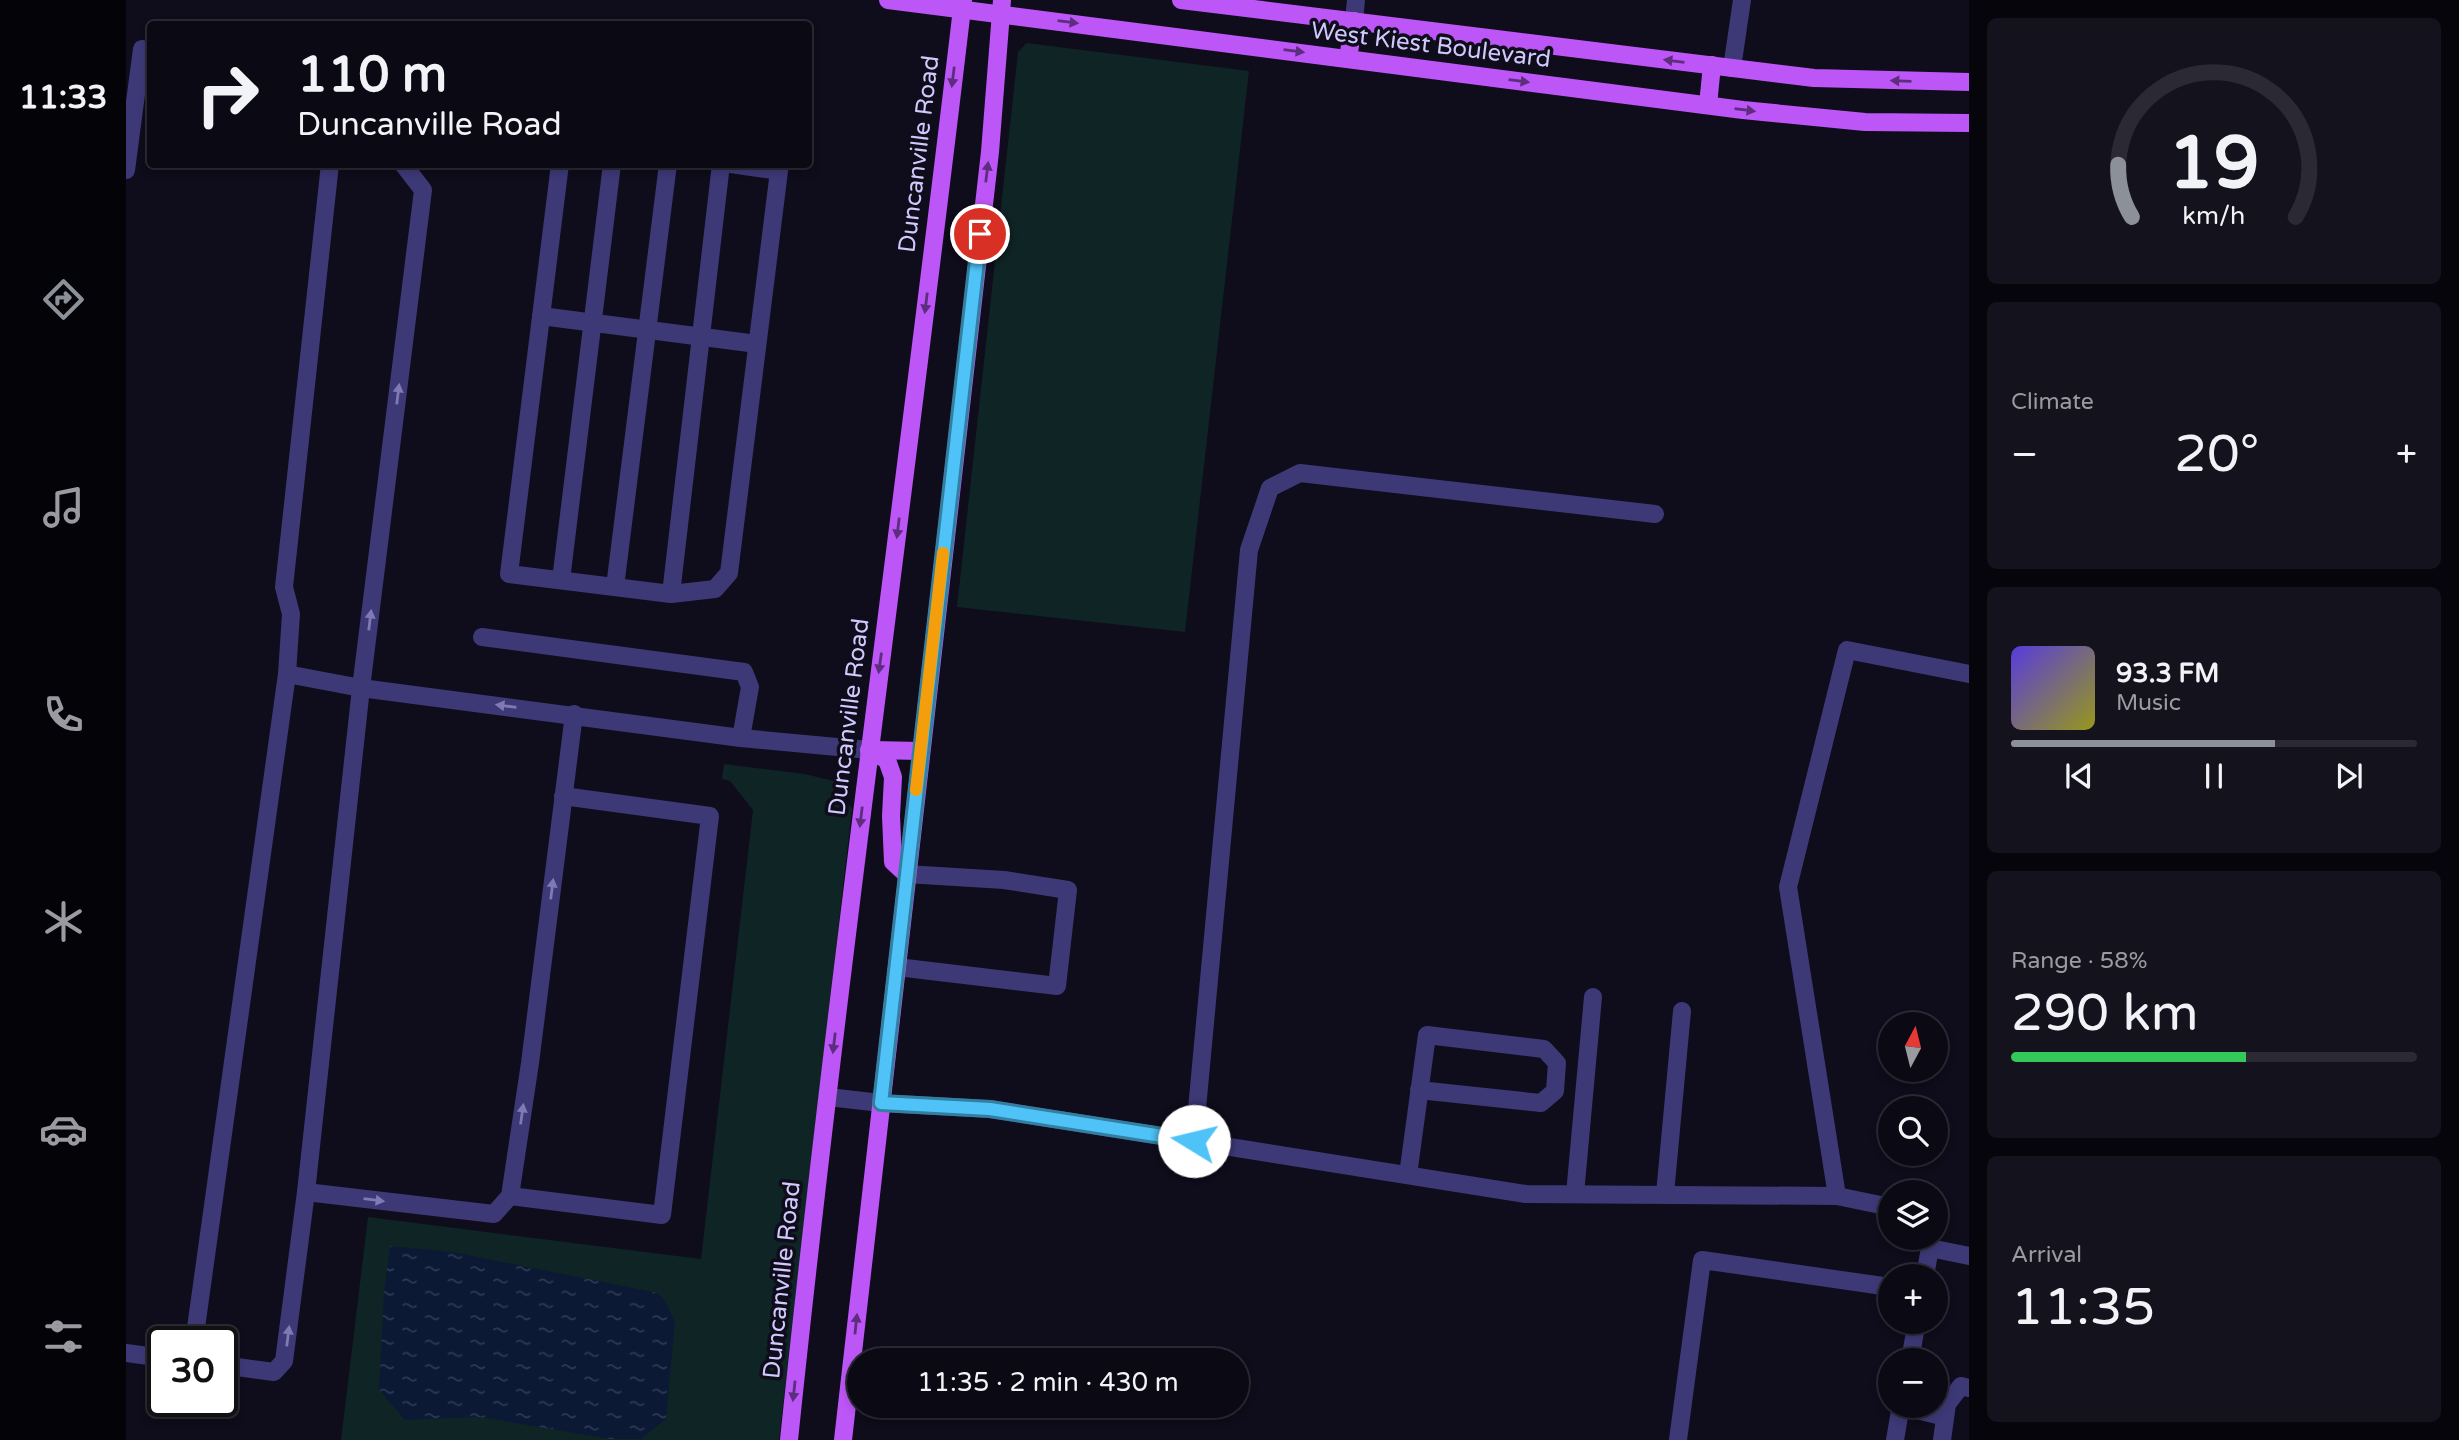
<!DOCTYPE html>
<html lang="en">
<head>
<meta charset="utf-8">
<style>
  body { margin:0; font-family:"Varela Round",sans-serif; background:#14121d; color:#f1f3f6; height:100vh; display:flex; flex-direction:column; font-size:26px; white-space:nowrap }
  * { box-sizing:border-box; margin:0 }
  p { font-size:23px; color:#9a9aa0 }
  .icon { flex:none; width:38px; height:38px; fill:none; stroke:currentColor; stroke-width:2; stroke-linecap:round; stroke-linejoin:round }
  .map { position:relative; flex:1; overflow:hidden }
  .side { display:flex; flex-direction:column; gap:18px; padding:18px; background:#06050b; width:490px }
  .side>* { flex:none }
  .banner { position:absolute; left:21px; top:21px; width:665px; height:147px; border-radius:7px; box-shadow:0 4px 10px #0003,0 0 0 2px #2b2a34; background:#0b0914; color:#f1f3f6; overflow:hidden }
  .needle { width:46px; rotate:7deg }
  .buttons { position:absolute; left:1752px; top:1012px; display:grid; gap:14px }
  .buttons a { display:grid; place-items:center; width:70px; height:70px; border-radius:50%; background:#0b0914; box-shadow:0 4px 10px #0003,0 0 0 2px #2b2a34; font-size:35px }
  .speed { position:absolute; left:21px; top:1326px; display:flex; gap:14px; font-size:35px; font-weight:700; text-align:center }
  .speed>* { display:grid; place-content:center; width:91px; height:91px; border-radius:50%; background:#0b0914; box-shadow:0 4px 10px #0003,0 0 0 2px #2b2a34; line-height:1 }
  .speed .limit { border:4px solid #111; border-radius:10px; background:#fff; color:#111 }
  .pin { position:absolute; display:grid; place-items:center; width:60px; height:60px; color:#fff; margin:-30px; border:4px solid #fff; border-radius:50%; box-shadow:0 2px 7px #0007 }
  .me { position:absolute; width:77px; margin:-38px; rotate:279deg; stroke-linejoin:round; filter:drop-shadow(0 0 5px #0008) }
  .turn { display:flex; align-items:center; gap:24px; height:147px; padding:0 35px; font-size:32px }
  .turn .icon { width:91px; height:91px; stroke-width:2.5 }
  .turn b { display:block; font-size:49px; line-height:60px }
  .big { font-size:52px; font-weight:600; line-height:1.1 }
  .side .widget { flex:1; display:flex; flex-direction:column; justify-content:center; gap:10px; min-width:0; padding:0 24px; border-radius:10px; background:#14121d }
  .side .dial { align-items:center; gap:0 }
  .dial svg { height:182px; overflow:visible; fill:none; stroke:#2b2a34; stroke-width:7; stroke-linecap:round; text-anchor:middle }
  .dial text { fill:#f1f3f6; stroke:none }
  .song { display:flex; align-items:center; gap:21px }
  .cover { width:84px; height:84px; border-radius:10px; background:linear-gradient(135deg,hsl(250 70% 55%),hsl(60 70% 35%)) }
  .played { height:7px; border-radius:4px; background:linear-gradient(90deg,#8c9099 65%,#2b2a34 65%) }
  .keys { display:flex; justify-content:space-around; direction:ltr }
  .heat { display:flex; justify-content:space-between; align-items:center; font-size:38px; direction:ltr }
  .charge { height:10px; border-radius:5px; background:linear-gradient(90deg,#34c759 58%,#2b2a34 0) }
  .trip { position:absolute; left:721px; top:1348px; width:402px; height:70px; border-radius:35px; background:#0b0914; box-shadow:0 4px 10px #0003,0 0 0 2px #2b2a34; font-weight:600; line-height:70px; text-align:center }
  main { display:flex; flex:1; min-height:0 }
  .dock { display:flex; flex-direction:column; width:126px; justify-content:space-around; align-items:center; background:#040408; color:#9a9aa0 }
  .dock .icon { width:49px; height:49px }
  .dock .selected { color:#8c9099 }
  .dock b { font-size:32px; color:#f1f3f6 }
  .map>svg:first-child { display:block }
</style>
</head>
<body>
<main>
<nav class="dock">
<b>11:33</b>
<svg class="icon selected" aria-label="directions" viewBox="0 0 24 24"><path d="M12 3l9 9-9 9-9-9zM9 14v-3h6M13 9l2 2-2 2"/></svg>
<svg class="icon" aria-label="music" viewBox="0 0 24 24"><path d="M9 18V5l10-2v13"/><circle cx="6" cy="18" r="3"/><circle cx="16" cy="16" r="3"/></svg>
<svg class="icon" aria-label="phone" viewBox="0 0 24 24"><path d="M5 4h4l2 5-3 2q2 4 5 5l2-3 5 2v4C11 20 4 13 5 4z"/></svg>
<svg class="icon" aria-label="climate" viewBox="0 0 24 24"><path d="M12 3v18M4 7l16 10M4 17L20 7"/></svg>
<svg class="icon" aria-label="car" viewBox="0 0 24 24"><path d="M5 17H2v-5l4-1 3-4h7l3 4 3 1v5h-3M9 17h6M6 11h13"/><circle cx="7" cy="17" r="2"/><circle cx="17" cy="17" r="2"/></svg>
<svg class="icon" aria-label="filters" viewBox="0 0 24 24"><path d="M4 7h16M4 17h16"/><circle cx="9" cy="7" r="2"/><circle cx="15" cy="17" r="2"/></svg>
</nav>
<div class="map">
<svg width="1843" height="1440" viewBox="0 0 1843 1440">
  <defs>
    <pattern id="water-ripples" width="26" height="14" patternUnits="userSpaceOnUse" patternTransform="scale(1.75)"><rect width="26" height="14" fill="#0b1935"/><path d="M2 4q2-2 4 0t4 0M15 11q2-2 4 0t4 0" fill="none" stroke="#2e3953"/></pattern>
  </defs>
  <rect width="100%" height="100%" fill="#0f0c1b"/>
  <g fill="#0f2424">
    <path d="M901 43 1123 71 1059 632 831 607 892 52Z"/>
    <path d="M598 764 679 774 708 781 726 809 653 1440H215L242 1217 575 1259 627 810 604 781 596 779Z"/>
  </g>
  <path fill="url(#water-ripples)" d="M264 1246 327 1252 532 1293 539 1301 549 1321 540 1419 515 1439H483L354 1417 279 1420 253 1390 258 1292Z"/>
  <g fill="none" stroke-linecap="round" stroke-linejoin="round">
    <g stroke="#3d3977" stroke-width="18">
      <path d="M1228 21 1230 0"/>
      <path d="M1606 68 1616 0"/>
      <path d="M204 164 158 587 165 614 161 674 235 688 615 738"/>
      <path d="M434 164 383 574 545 594 589 589 603 573 653 171 605 164"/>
      <path d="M0 170 16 49 24 51"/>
      <path d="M415 316 631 344"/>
      <path d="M435 580 486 164"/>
      <path d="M489 587 542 164"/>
      <path d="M545 594 595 164"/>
      <path d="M356 637 618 672 624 687 615 738 743 750"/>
      <path d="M771 967 931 986 942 890 878 880 780 874"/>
      <path d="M702 1097 755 1103 864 1109 1400 1194 1711 1196 1764 1207"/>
      <path d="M1068 1141 1123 550 1144 488 1174 473 1529 514"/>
      <path d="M1282 1175 1301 1035 1418 1049 1431 1063 1429 1091 1415 1103 1293 1090"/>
      <path d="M180 1192 368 1214 384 1196 404 1063 448 714"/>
      <path d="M1449 1194 1467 997"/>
      <path d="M1539 1194 1556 1011"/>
      <path d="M384 1196 536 1215 584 816 437 796"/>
      <path d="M1711 1196 1662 887 1721 650 1843 674"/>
      <path d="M1804 1248 1843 1256"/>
      <path d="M1799 1276 1804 1248 1802 1237"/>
      <path d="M68 1342 161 674"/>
      <path d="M0 1353 37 1358"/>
      <path d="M1784 1360 1791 1321"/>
      <path d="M96 1365 148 1372 158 1361 180 1192 235 688 297 190 277 164"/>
      <path d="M1775 1406 1819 1417"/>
      <path d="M1552 1440 1576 1260 1764 1287"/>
      <path d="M1769 1440 1775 1405"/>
      <path d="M1816 1440 1821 1404 1835 1386 1843 1388"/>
    </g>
    <g stroke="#bd56f6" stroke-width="18">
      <path d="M762 0 1617 110 1739 122 1843 123"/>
      <path d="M1055 0 1688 78 1843 82"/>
      <path d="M1222 58 1228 21"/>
      <path d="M1582 105 1586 65"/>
      <path d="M743 750 761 760 767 777 765 816 767 862 780 874"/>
      <path d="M746 750 795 751"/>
      <path d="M663 1440C713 959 781 480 837 0"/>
      <path d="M717 1440 864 152 876 0"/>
    </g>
  </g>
  <defs><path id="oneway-solid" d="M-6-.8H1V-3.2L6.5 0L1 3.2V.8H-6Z" transform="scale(1.75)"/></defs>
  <g fill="#5d2d7e">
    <use href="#oneway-solid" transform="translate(942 22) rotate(7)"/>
    <use href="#oneway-solid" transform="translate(1168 51) rotate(7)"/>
    <use href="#oneway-solid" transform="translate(1548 61) rotate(-173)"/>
    <use href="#oneway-solid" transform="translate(827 77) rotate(97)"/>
    <use href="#oneway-solid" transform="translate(1393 81) rotate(7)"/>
    <use href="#oneway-solid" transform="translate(1775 81) rotate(-178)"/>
    <use href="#oneway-solid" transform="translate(1619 110) rotate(7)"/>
    <use href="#oneway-solid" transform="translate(861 172) rotate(-83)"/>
    <use href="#oneway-solid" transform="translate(800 303) rotate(97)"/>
    <use href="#oneway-solid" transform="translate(772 528) rotate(97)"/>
    <use href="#oneway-solid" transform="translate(754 663) rotate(98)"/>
    <use href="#oneway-solid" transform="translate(735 817) rotate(97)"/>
    <use href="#oneway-solid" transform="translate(708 1043) rotate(97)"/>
    <use href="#oneway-solid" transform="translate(730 1324) rotate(-84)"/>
    <use href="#oneway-solid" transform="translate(668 1391) rotate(96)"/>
  </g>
  <g fill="#7f7ab3">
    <use href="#oneway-solid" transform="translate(272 394) rotate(-83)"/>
    <use href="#oneway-solid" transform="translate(244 620) rotate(-83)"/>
    <use href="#oneway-solid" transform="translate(380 706) rotate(-173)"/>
    <use href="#oneway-solid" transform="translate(426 889) rotate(-83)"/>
    <use href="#oneway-solid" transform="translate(396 1114) rotate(-82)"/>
    <use href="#oneway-solid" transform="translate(248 1200) rotate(7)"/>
    <use href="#oneway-solid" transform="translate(162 1336) rotate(-83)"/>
  </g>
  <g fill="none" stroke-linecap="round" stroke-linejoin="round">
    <g stroke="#337fa1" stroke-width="18">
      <path id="route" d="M854 234 755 1103 864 1109 1068 1141"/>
    </g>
    <use href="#route" stroke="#4fc3f7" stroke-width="12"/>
    <path stroke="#f59e0b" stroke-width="12" d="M790 790 817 553"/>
  </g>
  <g text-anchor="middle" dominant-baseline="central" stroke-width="7" stroke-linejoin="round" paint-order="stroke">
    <g font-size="24" fill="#d0c9fc" stroke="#0f0c1b">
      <text transform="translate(1305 45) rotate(7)">West Kiest Boulevard</text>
      <text transform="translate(793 154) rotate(-83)">Duncanville Road</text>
      <text transform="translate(723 717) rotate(-83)">Duncanville Road</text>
      <text transform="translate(656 1280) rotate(-84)">Duncanville Road</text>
    </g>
  </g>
</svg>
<div class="buttons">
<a><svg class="needle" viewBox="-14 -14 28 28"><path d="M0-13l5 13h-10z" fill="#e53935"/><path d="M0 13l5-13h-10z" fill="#9a9aa0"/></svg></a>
<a><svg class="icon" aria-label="search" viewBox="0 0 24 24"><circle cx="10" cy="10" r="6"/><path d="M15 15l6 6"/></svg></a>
<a><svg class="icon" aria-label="layers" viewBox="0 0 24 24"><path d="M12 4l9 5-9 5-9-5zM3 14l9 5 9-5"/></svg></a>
<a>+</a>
<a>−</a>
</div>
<div class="speed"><div class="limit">30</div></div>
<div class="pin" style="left:854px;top:234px;background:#d93025"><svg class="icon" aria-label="arrive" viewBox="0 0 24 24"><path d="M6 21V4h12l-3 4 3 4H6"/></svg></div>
<svg class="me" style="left:1068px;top:1141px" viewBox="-20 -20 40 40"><circle r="19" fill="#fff"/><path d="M0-13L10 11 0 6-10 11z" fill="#4fc3f7"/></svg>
<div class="trip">11:35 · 2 min · 430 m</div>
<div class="banner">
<div class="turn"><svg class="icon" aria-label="right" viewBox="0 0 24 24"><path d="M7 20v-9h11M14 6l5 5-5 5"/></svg><div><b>110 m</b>Duncanville Road</div></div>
</div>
</div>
<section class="side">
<div class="widget dial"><svg viewBox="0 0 100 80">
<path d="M14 69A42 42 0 1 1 86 69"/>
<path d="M14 69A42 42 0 0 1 8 46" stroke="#8c9099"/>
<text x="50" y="56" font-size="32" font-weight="700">19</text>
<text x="50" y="72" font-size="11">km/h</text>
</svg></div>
<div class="widget"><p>Climate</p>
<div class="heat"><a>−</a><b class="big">20°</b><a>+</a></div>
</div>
<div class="widget">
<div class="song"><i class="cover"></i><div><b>93.3 FM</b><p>Music</p></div></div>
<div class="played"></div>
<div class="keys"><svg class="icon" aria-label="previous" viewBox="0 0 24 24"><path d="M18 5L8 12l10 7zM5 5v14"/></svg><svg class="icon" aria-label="pause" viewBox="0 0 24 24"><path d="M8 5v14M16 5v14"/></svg><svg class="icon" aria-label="next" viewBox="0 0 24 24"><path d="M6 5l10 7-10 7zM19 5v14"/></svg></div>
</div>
<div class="widget"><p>Range · 58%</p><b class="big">290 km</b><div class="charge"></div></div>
<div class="widget"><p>Arrival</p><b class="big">11:35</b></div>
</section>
</main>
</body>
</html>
